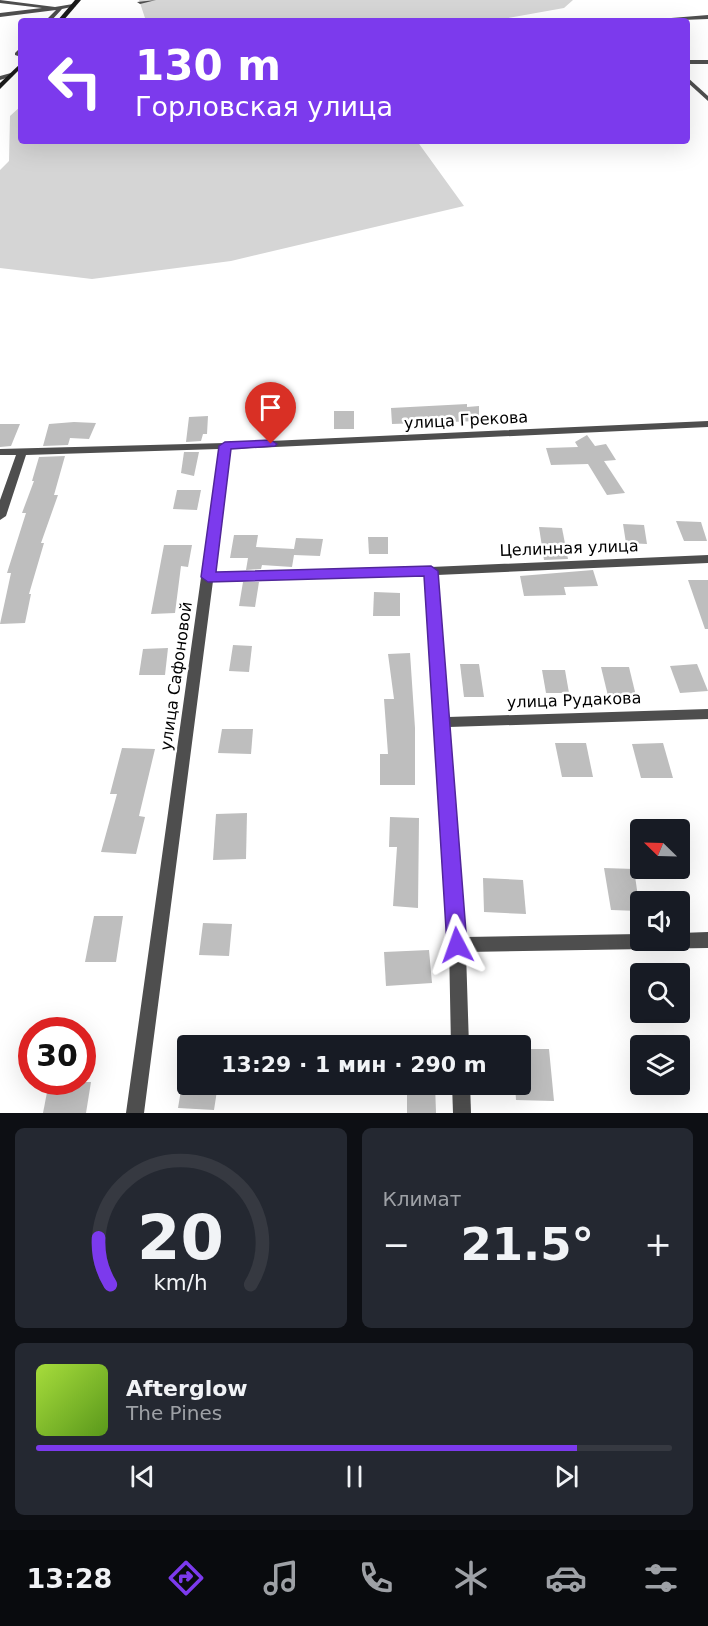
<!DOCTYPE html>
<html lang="ru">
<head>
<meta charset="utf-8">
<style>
  body { margin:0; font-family:"DejaVu Sans",sans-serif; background:#242831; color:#f1f3f6; height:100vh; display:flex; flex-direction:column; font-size:22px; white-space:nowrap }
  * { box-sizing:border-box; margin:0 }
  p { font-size:20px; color:#9ea1a6 }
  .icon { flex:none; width:33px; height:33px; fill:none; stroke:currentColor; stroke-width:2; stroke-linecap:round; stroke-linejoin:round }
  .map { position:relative; height:1113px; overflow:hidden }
  .side { display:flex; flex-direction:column; gap:15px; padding:15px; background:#0d0f14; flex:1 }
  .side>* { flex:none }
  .banner { position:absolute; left:18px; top:18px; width:672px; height:126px; border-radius:6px; box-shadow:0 6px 24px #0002; background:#7c3aed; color:#fff; overflow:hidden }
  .needle { width:39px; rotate:293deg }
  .buttons { position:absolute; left:630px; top:819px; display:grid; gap:12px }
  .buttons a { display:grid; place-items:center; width:60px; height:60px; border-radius:6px; background:#171b24; box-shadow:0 6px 24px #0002; font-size:30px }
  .speed { position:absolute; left:18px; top:1017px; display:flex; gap:12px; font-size:30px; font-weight:700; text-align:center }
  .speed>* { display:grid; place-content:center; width:78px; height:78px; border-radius:50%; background:#171b24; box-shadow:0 6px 24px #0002; line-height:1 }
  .speed .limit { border:9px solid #d22; background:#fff; color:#111 }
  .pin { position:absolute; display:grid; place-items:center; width:51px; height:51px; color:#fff; margin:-62px -26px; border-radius:50% 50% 50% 0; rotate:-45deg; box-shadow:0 0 6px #0007 }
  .pin .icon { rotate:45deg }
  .me { position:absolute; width:66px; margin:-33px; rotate:356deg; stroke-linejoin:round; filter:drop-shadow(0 0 4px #0008) }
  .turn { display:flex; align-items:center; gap:21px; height:126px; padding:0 18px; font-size:27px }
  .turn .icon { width:78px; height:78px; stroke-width:2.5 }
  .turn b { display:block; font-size:42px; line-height:51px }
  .big { font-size:45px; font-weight:700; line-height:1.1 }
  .side .card { flex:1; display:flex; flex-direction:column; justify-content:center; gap:9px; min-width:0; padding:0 21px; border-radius:9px; background:#242831 }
  .side .dial { align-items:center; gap:0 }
  .dial svg { height:156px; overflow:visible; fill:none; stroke:#363941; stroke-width:7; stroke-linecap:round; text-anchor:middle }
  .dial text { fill:#f1f3f6; stroke:none }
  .song { display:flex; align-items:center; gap:18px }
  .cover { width:72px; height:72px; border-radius:9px; background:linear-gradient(135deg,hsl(80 70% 55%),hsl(90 70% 35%)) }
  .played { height:6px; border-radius:3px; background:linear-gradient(90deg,#7c3aed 85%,#363941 85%) }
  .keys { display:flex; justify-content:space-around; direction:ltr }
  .heat { display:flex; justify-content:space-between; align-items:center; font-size:33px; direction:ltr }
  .side .tiles { flex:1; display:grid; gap:15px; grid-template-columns:1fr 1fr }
  .card:last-child { grid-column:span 2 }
  .trip { position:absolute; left:177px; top:1035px; width:354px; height:60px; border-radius:6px; background:#171b24; box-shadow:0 6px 24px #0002; font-weight:700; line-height:60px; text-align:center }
  .menu { display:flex; height:96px; justify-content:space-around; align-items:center; background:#090b0e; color:#9ea1a6 }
  .menu .icon { width:42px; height:42px }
  .menu .current { color:#7c3aed }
  .menu b { font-size:27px; color:#f1f3f6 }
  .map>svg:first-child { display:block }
</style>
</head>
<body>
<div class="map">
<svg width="708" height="1113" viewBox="0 0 708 1113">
  <rect width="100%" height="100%" fill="#fff"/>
  <g fill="#d5d5d5">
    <path d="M139 0H573L564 8 492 21H146Z"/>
    <path d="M21 106V141H417L464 206 231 261 92 279 0 268V170L9 161 10 116Z"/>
  </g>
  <g fill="#bebebe">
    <path d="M467 404V407L479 406V421L392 424 391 408Z"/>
    <rect x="334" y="411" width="20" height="18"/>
    <path d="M208 416 207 434H203L201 441 186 442 189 417Z"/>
    <path d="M74 422 96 423 89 439 70 438 68 445 43 446 49 424Z"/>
    <path d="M0 424H20L11 446 0 447Z"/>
    <path d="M587 435 595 446 606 444 616 460 604 461 625 493 607 495 588 464 551 465 546 448 578 447 575 442Z"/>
    <path d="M184 452H199L194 476 181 473Z"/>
    <path d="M65 456 54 495H58L41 543H44L29 594H31L25 623 0 624 11 573H7L26 513H22L34 481H32L39 457Z"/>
    <path d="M177 490H201L197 510 173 509Z"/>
    <path d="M676 521 701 522 707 541H684Z"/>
    <path d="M623 524 644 525 647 544 626 543Z"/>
    <path d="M539 527 562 528 568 559 544 560Z"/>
    <path d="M234 535H258L256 547 294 549 296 538 323 539 320 556 294 555 292 567 262 565 261 569 246 570 248 558H230Z"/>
    <path d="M368 537H388V554H369Z"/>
    <path d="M164 545H192L188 567 181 566 175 613 151 614Z"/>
    <path d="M593 570 598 586 564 587 566 595 524 596 520 576Z"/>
    <path d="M688 580H708V629H705Z"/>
    <path d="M243 582H259L255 607 239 606Z"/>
    <path d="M374 592 400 593V616H373Z"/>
    <path d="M233 645 252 646 249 672 229 671Z"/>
    <path d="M168 648 165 675H139L143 649Z"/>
    <path d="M410 653 415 728V785H380V754H388L384 699H394L388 654Z"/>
    <path d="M460 664H479L484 697H464Z"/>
    <path d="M697 664 708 691 680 693 670 666Z"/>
    <path d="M601 667H629L636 696H608Z"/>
    <path d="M542 670H565L569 693H546Z"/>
    <path d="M222 729H253L251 754 218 753Z"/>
    <path d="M555 743H586L593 777H562Z"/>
    <path d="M663 743 673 778H641L632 744Z"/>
    <path d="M122 748 155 749 139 816 145 817 136 854 101 852 117 794H110Z"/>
    <path d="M247 813 246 859 213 860 216 814Z"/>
    <path d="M390 817 419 818 418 908 393 906 397 847H389Z"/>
    <path d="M604 868 634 869 640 911 611 910Z"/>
    <path d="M483 878 523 880 526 914 484 912Z"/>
    <path d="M94 916H123L116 962H85Z"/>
    <path d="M203 923 232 924 229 956 199 955Z"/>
    <path d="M429 950 432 983 386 986 384 952Z"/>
    <path d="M520 1049H549L554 1101 516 1100 515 1084H520Z"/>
    <path d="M49 1082H91L86 1113H43Z"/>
    <path d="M182 1084H218L214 1110 178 1108Z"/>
    <path d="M407 1084H435L436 1113H407Z"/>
  </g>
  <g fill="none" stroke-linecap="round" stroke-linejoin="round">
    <g fill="#4e4e4e" fill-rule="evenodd">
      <path d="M0 0 55 7 73 4 76 6 62 9 51 21H45L56 10 0 17V13L42 8 0 3Z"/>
      <path d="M156 0 140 4 137 2Z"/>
      <path d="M708 15V19L656 21 659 19Z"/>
      <path d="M21 47V57L15 55V53Z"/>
      <rect x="687" y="60" width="21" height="4"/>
      <path d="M11 73 13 76 0 80V76Z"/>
      <path d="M687 77 708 96V101L687 82Z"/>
      <path d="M708 421V427L230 449 214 573 431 567 708 555V563L437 575 448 717 708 709V719L449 727 465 937 640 934V940H680V933L708 932V948L466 952 469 1046H451L449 945 425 575 213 581 144 1113H126L219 449 26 455 6 516 0 520V500L16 455H0V449L225 443Z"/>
      <path d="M452 1084H470L471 1113H453Z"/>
    </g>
    <g fill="#1b1b1b" fill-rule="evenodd">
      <path d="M75 0H81L63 21H57Z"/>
      <path d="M21 63V68L0 89V83Z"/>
    </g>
  </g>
  <path fill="#7c3aed" stroke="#51269a" stroke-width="1.5" d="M271 440 277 444 275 446 231 449 216 572 431 566 438 571 467 945 464 951 457 953 450 951 447 945 424 576 208 582 201 577 219 446 225 442Z"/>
  <g text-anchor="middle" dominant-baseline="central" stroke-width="5" stroke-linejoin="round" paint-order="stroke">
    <g font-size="16" fill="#000" stroke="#fff">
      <text transform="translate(466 420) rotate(-3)">улица Грекова</text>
      <text transform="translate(569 548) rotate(-2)">Целинная улица</text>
      <text transform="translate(176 676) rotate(-82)">улица Сафоновой</text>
      <text transform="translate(574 700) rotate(-2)">улица Рудакова</text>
    </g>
  </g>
</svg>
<div class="buttons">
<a><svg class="needle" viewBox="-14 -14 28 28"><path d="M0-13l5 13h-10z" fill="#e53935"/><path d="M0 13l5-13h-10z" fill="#9ea1a6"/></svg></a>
<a><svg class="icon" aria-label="sound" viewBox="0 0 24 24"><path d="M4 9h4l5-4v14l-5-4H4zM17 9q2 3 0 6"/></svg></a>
<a><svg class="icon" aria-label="search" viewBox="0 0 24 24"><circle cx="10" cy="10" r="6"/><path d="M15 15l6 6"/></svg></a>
<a><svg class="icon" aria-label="layers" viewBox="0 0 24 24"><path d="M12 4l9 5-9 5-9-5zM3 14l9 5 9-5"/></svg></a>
</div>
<div class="speed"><div class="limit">30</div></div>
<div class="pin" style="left:271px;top:444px;background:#d93025"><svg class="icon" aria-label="arrive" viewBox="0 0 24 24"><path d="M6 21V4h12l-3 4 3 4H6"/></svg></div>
<svg class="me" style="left:457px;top:945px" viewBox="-20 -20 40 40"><path d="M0-17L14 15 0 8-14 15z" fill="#7c3aed" stroke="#fff" stroke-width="4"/></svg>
<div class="trip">13:29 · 1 мин · 290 m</div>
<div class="banner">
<div class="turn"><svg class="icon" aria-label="left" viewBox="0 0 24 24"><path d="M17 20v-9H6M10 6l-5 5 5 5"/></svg><div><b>130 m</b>Горловская улица</div></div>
</div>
</div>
<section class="side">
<div class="tiles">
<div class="card dial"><svg viewBox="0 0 100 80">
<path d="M14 69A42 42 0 1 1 86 69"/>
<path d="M14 69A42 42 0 0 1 8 45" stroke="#7c3aed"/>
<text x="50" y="56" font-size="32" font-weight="700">20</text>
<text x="50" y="72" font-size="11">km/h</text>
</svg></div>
<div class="card"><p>Климат</p>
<div class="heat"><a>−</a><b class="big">21.5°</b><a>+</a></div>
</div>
<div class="card">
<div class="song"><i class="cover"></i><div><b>Afterglow</b><p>The Pines</p></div></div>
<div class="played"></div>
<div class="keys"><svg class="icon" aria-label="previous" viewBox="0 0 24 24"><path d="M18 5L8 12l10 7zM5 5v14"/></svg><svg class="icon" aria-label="pause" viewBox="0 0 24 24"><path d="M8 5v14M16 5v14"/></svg><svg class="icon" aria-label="next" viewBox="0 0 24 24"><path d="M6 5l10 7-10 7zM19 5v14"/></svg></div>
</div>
</div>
</section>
<nav class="menu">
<b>13:28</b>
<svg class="icon current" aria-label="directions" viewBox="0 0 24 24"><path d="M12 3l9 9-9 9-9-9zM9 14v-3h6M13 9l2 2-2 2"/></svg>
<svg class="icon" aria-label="music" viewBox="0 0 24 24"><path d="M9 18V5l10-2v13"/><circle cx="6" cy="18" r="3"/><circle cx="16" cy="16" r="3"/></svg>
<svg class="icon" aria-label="phone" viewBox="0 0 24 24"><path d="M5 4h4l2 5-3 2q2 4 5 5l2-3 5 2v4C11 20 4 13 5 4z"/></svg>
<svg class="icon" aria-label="climate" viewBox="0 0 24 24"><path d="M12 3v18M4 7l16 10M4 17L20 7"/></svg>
<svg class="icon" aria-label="car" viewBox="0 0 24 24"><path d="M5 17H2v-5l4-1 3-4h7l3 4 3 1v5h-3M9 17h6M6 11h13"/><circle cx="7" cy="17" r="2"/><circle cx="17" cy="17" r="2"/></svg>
<svg class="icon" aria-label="filters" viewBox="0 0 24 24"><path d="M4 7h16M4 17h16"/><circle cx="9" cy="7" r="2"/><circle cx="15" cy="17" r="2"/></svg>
</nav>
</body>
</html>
